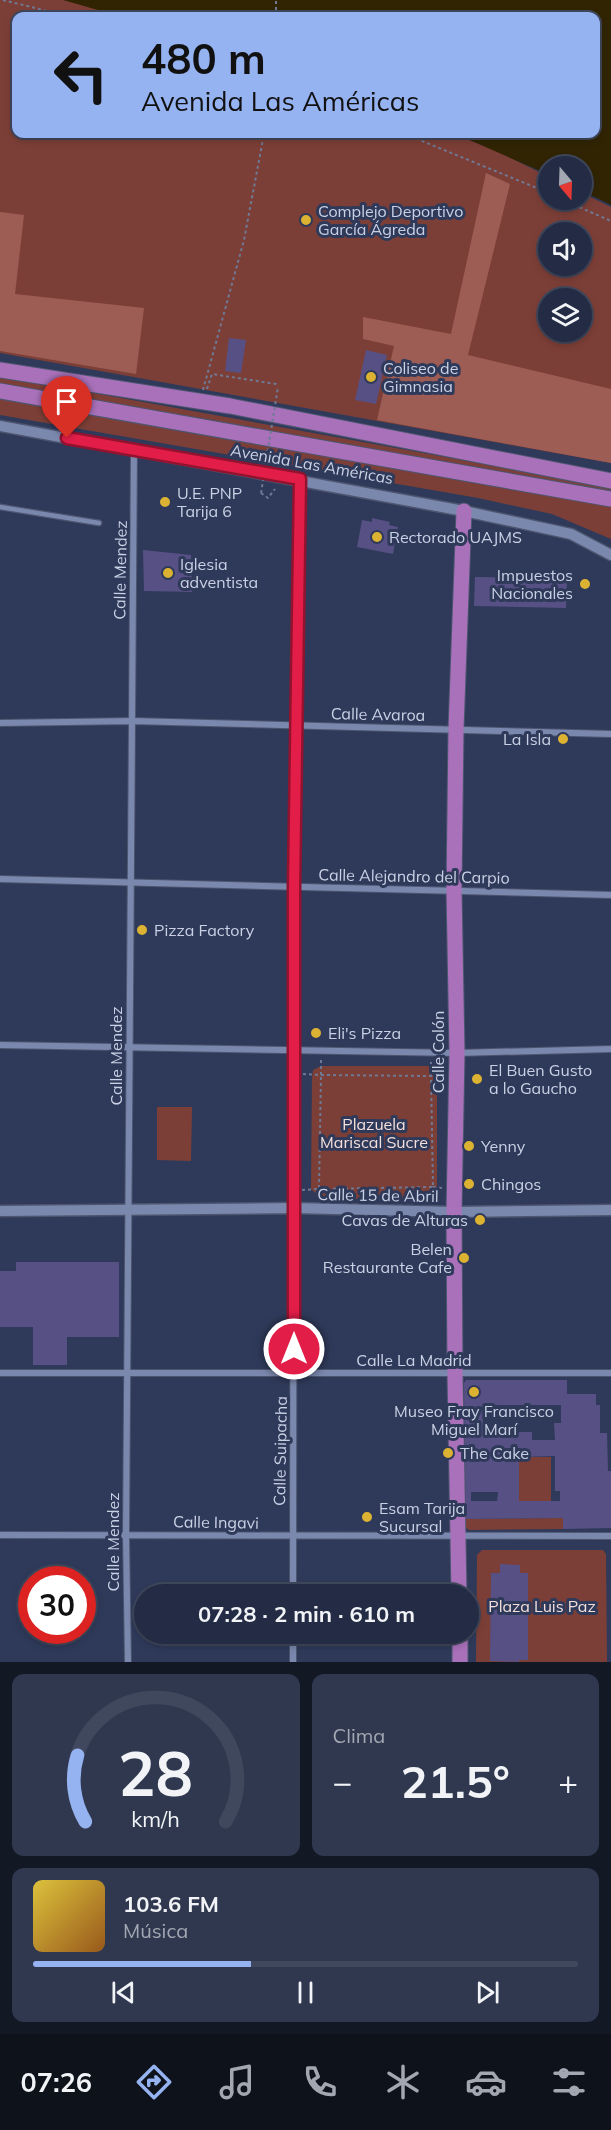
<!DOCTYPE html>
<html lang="es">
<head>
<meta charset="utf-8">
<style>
  body { margin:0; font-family:Mulish,sans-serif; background:#2f384f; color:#f1f3f6; height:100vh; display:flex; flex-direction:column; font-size:22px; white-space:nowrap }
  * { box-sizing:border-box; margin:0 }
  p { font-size:20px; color:#a3a7b2 }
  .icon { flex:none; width:33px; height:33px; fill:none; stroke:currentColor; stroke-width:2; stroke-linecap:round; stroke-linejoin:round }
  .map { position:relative; height:1662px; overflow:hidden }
  .side { display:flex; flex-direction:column; gap:12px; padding:12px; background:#131825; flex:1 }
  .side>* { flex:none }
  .top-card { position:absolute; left:12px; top:12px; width:588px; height:126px; border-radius:12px; box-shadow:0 3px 9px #0003,0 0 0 2px #40485d; background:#95b2f1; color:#111; overflow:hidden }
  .needle { width:39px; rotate:161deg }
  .fabs { position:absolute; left:538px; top:156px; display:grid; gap:12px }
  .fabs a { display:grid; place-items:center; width:54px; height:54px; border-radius:50%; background:#232c44; box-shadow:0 3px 9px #0003,0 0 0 2px #40485d; font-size:30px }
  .speed { position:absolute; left:18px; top:1566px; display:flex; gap:12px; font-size:30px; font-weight:700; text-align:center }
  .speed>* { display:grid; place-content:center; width:78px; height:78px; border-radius:50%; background:#232c44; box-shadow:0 3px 9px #0003,0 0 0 2px #40485d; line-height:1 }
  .speed .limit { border:9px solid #d22; background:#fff; color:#111 }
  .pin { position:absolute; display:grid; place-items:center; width:51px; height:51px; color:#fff; margin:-62px -26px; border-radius:50% 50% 50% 0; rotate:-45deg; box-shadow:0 0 6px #0007 }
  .pin .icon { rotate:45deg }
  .me { position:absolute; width:66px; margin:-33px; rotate:0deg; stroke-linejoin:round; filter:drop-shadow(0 0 4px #0008) }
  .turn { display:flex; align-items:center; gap:21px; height:126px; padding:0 30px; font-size:27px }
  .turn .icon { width:78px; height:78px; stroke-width:2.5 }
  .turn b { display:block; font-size:42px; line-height:51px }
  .big { font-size:45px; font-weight:700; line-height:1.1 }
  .side .widget { flex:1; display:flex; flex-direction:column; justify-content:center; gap:9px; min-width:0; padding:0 21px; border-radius:12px; background:#2f384f }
  .side .dial { align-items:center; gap:0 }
  .dial svg { height:156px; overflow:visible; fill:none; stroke:#40485d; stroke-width:7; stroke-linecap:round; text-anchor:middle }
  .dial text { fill:#f1f3f6; stroke:none }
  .song { display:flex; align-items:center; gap:18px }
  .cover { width:72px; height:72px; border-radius:9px; background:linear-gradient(135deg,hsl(50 70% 55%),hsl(30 70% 35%)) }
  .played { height:6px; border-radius:3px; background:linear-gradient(90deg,#95b2f1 40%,#40485d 40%) }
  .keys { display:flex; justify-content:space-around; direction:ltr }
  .heat { display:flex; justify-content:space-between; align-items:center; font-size:33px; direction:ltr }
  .side .tiles { flex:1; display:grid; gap:12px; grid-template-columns:1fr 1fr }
  .widget:last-child { grid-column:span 2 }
  .trip { position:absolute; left:134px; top:1584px; width:345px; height:60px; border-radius:30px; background:#232c44; box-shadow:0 3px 9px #0003,0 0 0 2px #40485d; font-weight:700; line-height:60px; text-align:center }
  .menu { display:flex; height:96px; justify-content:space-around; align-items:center; background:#0e121b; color:#a3a7b2 }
  .menu .icon { width:42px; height:42px }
  .menu .on { color:#95b2f1 }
  .menu b { font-size:27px; color:#f1f3f6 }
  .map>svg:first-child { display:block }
</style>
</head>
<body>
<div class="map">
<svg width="611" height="1662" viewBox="0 0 611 1662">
  <rect width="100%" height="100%" fill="#2f3a5a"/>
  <g fill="#7c3f37" fill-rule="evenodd">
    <path d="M0 0H68L119 16H16V134H452L491 148 549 177V200H582V193L611 207V463L0 353ZM549 232H582V266H549ZM549 298H582V332H549Z"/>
    <path d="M0 376 611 487V492L0 383Z"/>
    <path d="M0 397 611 504V539L552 514 478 498 0 415Z"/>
    <path d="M321 1066H431L437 1072V1187L430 1199H322L311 1189 312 1078 313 1070Z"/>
    <path d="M157 1107H192L191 1161 157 1160Z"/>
    <rect x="519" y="1457" width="32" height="44"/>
    <path d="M563 1518V1529L469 1530 465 1527V1519Z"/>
    <path d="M482 1550H603L606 1554 607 1662H476L477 1555Z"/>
  </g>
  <g fill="#9e5d54">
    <path d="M486 173 510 184 468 355 611 389V463L377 420 394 346 363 339V317L451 334Z"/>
    <path d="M0 212 24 215 15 294 144 308 136 374 0 351Z"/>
  </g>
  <path fill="#302403" d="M63 0H611V205L582 191V166H549V175L456 134H596V16H119Z"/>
  <g fill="#575085" fill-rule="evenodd">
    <path d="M229 338 246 340 241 373 225 371Z"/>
    <path d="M366 350 387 355 376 404 355 400Z"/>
    <path d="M372 518 390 522 389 525 398 527 393 554 357 547 362 520 372 522Z"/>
    <path d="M143 550 191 555 192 592 144 591Z"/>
    <path d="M475 577 567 578 566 608 474 606Z"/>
    <path d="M16 1262H119V1337H67V1365H33V1327H0V1271H16Z"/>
    <path d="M466 1380H567V1394H596V1405H600V1433H607L608 1471H611V1528L563 1529V1518L465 1519 464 1383ZM483 1405H561V1423H554L555 1440H532V1432H483ZM555 1456V1491H560V1501H519V1457ZM471 1492H498L497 1501H471Z"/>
    <path d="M500 1564 520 1565V1573H528V1660H519V1662L490 1661 491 1573H500Z"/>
  </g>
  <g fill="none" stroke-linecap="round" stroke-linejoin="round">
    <g stroke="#4d5570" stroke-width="7">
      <path id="service" d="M0 507 99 523"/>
    </g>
    <g stroke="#4d5570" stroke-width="8">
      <g id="minor">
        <path d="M0 723 132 721 611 734"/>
        <path d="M0 879 611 895"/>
        <path d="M0 1045 457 1053 611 1049"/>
        <path d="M0 1373H611"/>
        <path d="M0 1535 611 1536"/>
        <path d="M293 1594 294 887 300 479"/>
        <path d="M293 1634V1662"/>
        <path d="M128 1662 126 1535 134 450"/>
      </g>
    </g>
    <g stroke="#4d5570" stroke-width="13">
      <g id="tertiary">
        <path d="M0 426 464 511 571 534 611 555"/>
        <path d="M0 1211 294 1208 454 1212 611 1210"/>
      </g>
    </g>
    <g stroke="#4d5570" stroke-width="17">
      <g id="primary">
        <path d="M0 370 230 406 611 481"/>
        <path d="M0 391 611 499"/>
        <path d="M459 1594 455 1374 454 1212 457 1053 454 889 456 729 464 511"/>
        <path d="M460 1634V1662"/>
      </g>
    </g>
    <g stroke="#707994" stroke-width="2" stroke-dasharray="3 3" stroke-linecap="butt">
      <path d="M3 0 67 16"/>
      <path d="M276 16V0"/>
      <path d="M405 134 549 193"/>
      <path d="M563 200 611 221"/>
      <path d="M207 389 212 374 276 384 278 387"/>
      <path d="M203 390 244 240 264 134"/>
      <path d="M261 493 268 498 275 489"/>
      <path d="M431 1062V1076L443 1077"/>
      <path d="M303 1074 321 1075V1059"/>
      <path d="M321 1075 431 1076 433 1187 319 1189Z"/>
      <path d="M302 1190 319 1189V1197"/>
      <path d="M432 1199 433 1187 442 1188"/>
    </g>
    <use href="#service" stroke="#7b88ad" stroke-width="4.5"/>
    <use href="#minor" stroke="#7b88ad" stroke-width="6"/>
    <use href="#tertiary" stroke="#7b88ad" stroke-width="10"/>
    <use href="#primary" stroke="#a971ba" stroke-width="15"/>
    <path stroke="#707994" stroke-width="2" stroke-dasharray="3 3" stroke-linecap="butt" d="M261 493 278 387"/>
  </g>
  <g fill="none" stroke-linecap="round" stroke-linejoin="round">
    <g stroke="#92132f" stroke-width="15">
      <path id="route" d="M67 438 300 479 294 887V1349"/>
    </g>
    <use href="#route" stroke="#e11d48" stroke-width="10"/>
  </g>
  <g fill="#dcb233" stroke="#2f3a5a" stroke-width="2">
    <circle cx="306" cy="220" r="6"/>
    <circle cx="371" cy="377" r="6"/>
    <circle cx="165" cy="502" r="6"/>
    <circle cx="377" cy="537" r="6"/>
    <circle cx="168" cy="573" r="6"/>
    <circle cx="585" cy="584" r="6"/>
    <circle cx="563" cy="739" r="6"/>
    <circle cx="142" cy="930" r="6"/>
    <circle cx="316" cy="1033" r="6"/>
    <circle cx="477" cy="1079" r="6"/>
    <circle cx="469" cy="1146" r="6"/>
    <circle cx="469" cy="1184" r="6"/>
    <circle cx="480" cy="1220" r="6"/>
    <circle cx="464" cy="1258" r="6"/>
    <circle cx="474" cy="1392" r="6"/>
    <circle cx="448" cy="1453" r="6"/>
    <circle cx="367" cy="1517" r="6"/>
  </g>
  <g text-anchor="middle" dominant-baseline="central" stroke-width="6" stroke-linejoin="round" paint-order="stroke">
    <g font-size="16" fill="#cad1e5" stroke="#2f3a5a" text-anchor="start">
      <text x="318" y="211">Complejo Deportivo<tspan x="318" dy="18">García Ágreda</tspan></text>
      <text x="383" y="368">Coliseo de<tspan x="383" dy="18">Gimnasia</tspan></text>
      <text x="177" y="493">U.E. PNP<tspan x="177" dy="18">Tarija 6</tspan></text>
      <text x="389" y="537">Rectorado UAJMS</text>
      <text x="180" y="564">Iglesia<tspan x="180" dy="18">adventista</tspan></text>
      <text x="573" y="575" text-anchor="end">Impuestos<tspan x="573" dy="18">Nacionales</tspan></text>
      <text x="551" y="739" text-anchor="end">La Isla</text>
      <text x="154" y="930">Pizza Factory</text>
      <text x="328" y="1033">Eli's Pizza</text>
      <text x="489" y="1070">El Buen Gusto<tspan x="489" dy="18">a lo Gaucho</tspan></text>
      <text x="481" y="1146">Yenny</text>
      <text x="481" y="1184">Chingos</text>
      <text x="468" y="1220" text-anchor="end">Cavas de Alturas</text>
      <text x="452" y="1249" text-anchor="end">Belen<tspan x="452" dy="18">Restaurante Cafe</tspan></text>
      <text x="474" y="1411" text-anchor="middle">Museo Fray Francisco<tspan x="474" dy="18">Miguel Marí</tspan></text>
      <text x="460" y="1453">The Cake</text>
      <text x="379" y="1508">Esam Tarija<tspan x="379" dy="18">Sucursal</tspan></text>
    </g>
    <g font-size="16" fill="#cad1e5" stroke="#2f3a5a">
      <text transform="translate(312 464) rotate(10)">Avenida Las Américas</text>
      <text transform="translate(120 570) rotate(-89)">Calle Mendez</text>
      <text transform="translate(378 714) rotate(1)">Calle Avaroa</text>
      <text transform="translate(414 876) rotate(1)">Calle Alejandro del Carpio</text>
      <text transform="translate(438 1052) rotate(-90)">Calle Colón</text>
      <text transform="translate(116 1056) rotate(-90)">Calle Mendez</text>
      <text transform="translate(378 1195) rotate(1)">Calle 15 de Abril</text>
      <text x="414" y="1360">Calle La Madrid</text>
      <text transform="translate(280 1451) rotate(-89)">Calle Suipacha</text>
      <text transform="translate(216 1522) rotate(1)">Calle Ingavi</text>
      <text transform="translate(113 1542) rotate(-90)">Calle Mendez</text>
    </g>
    <g font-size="16" fill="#f3dfdb" stroke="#2f3a5a">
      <text x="374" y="1124">Plazuela<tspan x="374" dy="18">Mariscal Sucre</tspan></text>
      <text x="542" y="1606">Plaza Luis Paz</text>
    </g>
  </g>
</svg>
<div class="fabs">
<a><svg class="needle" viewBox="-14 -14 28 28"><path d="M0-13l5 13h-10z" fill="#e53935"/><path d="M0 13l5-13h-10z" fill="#a3a7b2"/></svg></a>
<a><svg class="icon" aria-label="sound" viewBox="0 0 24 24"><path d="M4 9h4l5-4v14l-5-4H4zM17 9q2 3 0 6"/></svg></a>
<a><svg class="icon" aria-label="layers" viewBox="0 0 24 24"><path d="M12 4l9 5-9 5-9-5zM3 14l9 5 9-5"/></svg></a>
</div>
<div class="speed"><div class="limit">30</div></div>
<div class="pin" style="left:67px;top:438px;background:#d93025"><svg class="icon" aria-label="arrive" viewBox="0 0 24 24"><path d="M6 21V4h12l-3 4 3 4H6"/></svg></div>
<svg class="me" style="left:294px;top:1349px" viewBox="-20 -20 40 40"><circle r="17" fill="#e11d48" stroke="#fff" stroke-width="3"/><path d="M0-11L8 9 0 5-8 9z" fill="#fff"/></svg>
<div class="trip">07:28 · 2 min · 610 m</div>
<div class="top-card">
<div class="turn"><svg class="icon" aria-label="left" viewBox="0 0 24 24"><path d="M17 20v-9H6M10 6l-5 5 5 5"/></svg><div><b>480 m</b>Avenida Las Américas</div></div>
</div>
</div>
<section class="side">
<div class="tiles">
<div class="widget dial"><svg viewBox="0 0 100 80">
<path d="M14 69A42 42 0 1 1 86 69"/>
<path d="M14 69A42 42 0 0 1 10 35" stroke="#95b2f1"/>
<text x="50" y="56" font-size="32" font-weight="700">28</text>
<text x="50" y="72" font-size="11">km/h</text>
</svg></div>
<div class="widget"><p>Clima</p>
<div class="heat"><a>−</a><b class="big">21.5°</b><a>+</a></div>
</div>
<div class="widget">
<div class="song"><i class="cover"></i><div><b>103.6 FM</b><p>Música</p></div></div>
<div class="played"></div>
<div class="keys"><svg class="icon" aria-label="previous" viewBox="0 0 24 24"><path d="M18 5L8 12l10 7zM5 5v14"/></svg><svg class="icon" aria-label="pause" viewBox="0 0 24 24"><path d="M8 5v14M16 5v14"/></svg><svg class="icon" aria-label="next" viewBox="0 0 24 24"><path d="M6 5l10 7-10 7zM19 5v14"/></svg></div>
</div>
</div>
</section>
<nav class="menu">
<b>07:26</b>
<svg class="icon on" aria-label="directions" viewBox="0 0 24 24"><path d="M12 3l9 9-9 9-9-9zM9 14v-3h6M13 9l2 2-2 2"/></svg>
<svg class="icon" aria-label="music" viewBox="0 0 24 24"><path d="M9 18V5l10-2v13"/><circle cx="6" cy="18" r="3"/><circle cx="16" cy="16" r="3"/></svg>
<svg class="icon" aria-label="phone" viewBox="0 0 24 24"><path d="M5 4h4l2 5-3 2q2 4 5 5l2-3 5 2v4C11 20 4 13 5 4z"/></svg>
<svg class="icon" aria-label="climate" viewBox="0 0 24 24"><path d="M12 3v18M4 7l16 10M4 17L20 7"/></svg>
<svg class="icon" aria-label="car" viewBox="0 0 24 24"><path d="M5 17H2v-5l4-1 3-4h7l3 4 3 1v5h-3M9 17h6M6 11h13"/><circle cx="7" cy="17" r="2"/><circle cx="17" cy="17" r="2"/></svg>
<svg class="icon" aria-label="filters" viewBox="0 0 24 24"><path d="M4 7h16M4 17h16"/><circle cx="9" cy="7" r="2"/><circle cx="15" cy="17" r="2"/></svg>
</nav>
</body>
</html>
